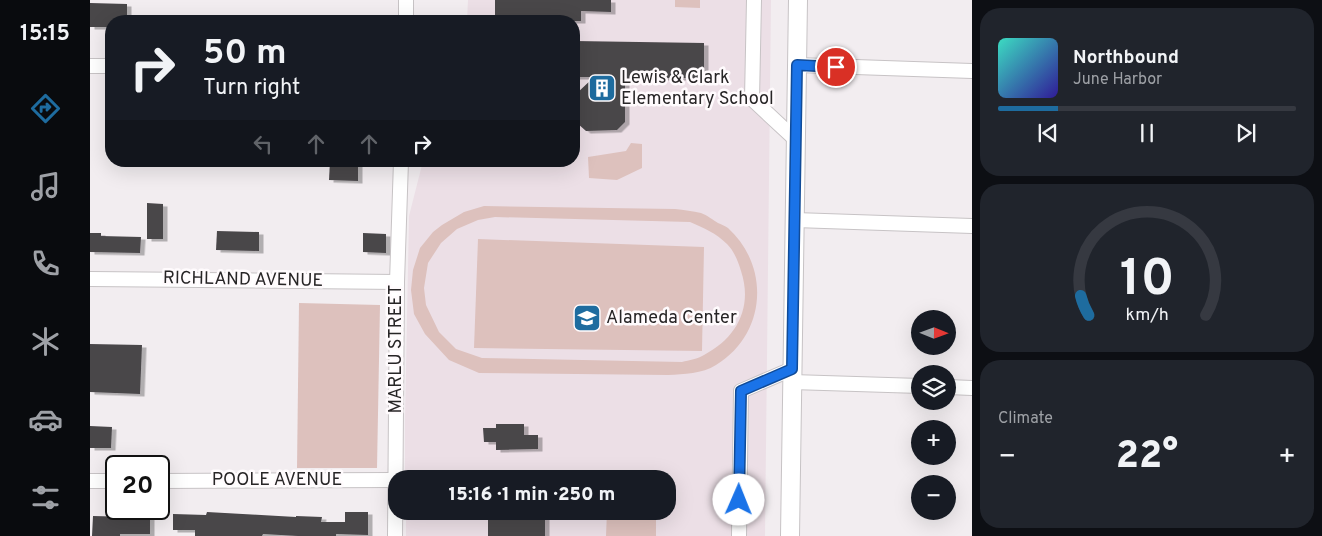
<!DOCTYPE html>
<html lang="en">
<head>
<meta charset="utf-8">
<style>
  body { margin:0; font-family:Overpass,sans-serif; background:#20242c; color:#f1f3f6; height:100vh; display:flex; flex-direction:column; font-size:19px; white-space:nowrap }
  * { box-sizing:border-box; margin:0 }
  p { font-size:16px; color:#9ea1a6 }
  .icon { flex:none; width:28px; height:28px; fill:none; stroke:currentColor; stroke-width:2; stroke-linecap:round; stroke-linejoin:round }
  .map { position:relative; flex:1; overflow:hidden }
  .drawer { display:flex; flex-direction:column; gap:8px; padding:8px; background:#0d0f14; width:350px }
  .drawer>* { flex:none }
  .guide { position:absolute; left:15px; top:15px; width:475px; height:152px; border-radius:20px; box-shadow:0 5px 20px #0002; background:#171b24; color:#f1f3f6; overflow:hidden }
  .needle { width:32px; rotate:91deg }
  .controls { position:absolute; left:821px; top:310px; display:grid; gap:10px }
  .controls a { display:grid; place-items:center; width:45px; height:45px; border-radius:50%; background:#171b24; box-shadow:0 5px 20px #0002; font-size:25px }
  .speed { position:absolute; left:15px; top:455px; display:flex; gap:10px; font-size:25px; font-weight:700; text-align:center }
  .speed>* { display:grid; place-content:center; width:65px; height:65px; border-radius:50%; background:#171b24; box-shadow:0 5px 20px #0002; line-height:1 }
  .speed .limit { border:2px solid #111; border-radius:8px; background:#fff; color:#111 }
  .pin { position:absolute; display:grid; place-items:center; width:42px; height:42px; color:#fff; margin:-21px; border:2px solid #fff; border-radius:50%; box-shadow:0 1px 5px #0007 }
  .me { position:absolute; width:55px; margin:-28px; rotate:1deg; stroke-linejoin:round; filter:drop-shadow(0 0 4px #0008) }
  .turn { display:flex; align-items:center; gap:18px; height:105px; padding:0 15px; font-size:22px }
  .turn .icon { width:65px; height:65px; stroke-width:2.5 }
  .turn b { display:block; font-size:35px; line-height:42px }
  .lanes { display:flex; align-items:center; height:48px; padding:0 15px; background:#0003; justify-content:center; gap:25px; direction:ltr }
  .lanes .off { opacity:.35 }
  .big { font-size:38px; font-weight:800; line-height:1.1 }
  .drawer .tile { flex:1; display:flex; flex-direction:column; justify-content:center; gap:8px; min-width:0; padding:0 18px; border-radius:20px; background:#20242c }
  .drawer .dial { align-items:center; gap:0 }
  .dial svg { height:130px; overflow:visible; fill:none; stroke:#363941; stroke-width:7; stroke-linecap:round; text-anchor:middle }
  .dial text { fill:#f1f3f6; stroke:none }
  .song { display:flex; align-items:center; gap:15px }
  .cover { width:60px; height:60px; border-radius:8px; background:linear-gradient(135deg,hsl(170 70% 55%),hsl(250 70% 35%)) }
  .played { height:5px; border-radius:2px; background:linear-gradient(90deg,#1e6c9f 20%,#363941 20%) }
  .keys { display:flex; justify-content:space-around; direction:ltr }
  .heat { display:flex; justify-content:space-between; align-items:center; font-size:28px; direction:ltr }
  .trip { position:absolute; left:298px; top:470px; width:288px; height:50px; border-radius:20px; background:#171b24; box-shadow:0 5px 20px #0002; font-weight:800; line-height:50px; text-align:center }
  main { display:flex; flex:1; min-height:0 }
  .menu { display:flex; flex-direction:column; width:90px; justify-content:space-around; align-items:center; background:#090b0e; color:#9ea1a6 }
  .menu .icon { width:35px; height:35px }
  .menu .selected { color:#1e6c9f }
  .menu b { font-size:22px; color:#f1f3f6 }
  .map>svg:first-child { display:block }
</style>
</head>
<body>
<main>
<nav class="menu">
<b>15:15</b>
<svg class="icon selected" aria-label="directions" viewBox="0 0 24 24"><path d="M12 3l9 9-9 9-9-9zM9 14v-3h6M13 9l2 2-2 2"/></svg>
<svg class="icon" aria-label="music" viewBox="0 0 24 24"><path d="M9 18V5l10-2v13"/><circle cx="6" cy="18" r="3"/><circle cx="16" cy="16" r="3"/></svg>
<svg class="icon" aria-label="phone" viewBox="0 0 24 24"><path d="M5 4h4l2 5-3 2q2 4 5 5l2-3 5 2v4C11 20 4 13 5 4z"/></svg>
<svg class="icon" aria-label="climate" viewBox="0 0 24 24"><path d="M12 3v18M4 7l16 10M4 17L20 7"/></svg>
<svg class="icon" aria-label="car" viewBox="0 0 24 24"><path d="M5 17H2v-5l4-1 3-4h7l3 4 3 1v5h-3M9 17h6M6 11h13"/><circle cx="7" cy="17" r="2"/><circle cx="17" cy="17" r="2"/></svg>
<svg class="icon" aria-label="filters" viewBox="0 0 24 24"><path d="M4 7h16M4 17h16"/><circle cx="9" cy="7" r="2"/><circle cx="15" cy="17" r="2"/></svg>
</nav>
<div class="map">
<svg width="882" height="536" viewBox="0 0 882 536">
  <defs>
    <filter id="shadow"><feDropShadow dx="4.5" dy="2.5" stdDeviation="0" flood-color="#0004"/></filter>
  </defs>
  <rect width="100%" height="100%" fill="#f2edf0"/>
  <path fill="#ecdfe6" d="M378 0H681L675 536H316V511H576V479H315V421L319 216 333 161H484V21H377Z"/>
  <g fill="#ddc1bd" fill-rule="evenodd">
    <path d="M585 0H610V8L585 7Z"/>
    <path d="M541 143 552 144V168L527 180 499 178 498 157 536 151Z"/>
    <path d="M394 206 585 209C594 210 603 211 611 213 617 215 623 220 628 223 631 224 635 226 638 228 681 267 676 335 626 365 612 374 594 374 578 375L389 373 359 360 335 334 324 314 321 290 323 270 330 248 343 232 352 225 374 212ZM405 217 600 222C614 228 626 233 637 244 644 251 648 261 651 271 663 307 647 338 614 355 608 359 599 360 592 362L392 358 366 349 349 332 336 305 334 288 338 263 351 243 367 229 388 220Z"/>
    <path d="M388 239 614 247 612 351 384 348Z"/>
    <path d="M209 303 290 305 287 468H207Z"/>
    <path d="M517 511H566V536H516Z"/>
  </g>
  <g fill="#494649" filter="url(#shadow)">
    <path d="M405 0H521V12L491 11V21H405Z"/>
    <path d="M0 3 37 4V21H21V27H0Z"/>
    <path d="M484 41 614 43V78H535V122L527 130 496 131 487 123 485 95 504 77H484Z"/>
    <path d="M240 161H268V181L239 180Z"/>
    <path d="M57 203 73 204V239H57Z"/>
    <path d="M127 231 169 232V251L126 250Z"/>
    <path d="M0 233H11V236L51 237 50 253 0 252Z"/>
    <path d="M273 233 296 234V253L273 252Z"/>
    <path d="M0 344 52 345 50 394 0 392Z"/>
    <path d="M406 424H434V435H448V449L406 450V442H394L393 428H406Z"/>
    <path d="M0 426 22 427 21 448H0Z"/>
    <rect x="398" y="511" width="57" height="25"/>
    <path d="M117 512 206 517V516L232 517 231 522H255V512H278V535L246 534V536H208L173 534 172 536H105V530H83V514L116 515Z"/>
    <path d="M42 514H60V534H30V536H2L3 516 42 517Z"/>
  </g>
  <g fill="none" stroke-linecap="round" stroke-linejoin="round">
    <g stroke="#c7c3c5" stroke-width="16">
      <g id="minor">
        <path d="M664 0 662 99 706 140"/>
        <path d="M316 21V0"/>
        <path d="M707 65 882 71"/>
        <path d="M0 66H21"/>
        <path d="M705 220 882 226"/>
        <path d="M0 279 307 282"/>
        <path d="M702 382 830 386"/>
        <path d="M858 387 882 388"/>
        <path d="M0 481H26"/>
        <path d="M69 481 306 480"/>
        <path d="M305 536 307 282 311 161"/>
        <path d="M649 536 651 391 702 369"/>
      </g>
    </g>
    <g stroke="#c7c3c5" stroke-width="20">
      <path id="major" d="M700 536 708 0"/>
    </g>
    <use href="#minor" stroke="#fff" stroke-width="14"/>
    <use href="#major" stroke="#fff" stroke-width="18"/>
  </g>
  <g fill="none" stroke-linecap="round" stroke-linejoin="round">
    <g stroke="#114b97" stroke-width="12">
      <path id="route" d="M649 500 651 391 702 369 707 65 746 67"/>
    </g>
    <use href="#route" stroke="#1a73e8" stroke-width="9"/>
  </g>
  <defs>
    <g id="building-square" transform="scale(1.4375)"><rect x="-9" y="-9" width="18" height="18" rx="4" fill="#1e6c9f" stroke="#fffbfd"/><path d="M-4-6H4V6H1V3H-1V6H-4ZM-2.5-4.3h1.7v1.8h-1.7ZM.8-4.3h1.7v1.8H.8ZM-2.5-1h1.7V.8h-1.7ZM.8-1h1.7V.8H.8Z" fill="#fff"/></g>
    <g id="school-square" transform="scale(1.4375)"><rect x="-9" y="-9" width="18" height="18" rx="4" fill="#1e6c9f" stroke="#fffbfd"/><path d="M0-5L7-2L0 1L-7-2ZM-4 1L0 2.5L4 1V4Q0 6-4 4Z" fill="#fff"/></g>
  </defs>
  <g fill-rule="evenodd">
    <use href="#building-square" x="512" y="88"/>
    <use href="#school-square" x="497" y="318"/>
  </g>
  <g text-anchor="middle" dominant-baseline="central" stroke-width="5" stroke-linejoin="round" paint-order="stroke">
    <g font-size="18" fill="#272526" stroke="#fffbfd" text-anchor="start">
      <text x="531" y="78">Lewis &amp; Clark<tspan x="531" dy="21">Elementary School</tspan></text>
      <text x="516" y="318">Alameda Center</text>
    </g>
    <g font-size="18" fill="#272526" stroke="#fffbfd">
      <text transform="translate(153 280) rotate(1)">RICHLAND AVENUE</text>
      <text transform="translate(306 349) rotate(-90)">MARLU STREET</text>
      <text x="187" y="480">POOLE AVENUE</text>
    </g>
  </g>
</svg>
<div class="controls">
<a><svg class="needle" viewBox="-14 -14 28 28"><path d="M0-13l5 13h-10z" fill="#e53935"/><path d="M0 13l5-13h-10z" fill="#9ea1a6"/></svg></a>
<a><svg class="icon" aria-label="layers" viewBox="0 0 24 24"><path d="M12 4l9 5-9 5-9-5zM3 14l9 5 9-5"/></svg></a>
<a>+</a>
<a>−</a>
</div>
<div class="speed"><div class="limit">20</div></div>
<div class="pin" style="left:746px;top:67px;background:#d93025"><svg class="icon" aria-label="arrive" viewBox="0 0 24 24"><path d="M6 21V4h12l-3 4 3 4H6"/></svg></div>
<svg class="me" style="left:649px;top:500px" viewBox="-20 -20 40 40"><circle r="19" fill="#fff"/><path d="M0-13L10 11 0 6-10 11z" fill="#1a73e8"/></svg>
<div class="trip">15:16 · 1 min · 250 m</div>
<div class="guide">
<div class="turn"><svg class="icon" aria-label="right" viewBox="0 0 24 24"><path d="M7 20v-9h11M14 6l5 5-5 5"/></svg><div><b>50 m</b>Turn right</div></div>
<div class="lanes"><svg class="icon off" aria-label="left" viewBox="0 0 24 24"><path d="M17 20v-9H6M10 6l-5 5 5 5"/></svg><svg class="icon off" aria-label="ahead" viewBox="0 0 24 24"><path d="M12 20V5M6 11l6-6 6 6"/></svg><svg class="icon off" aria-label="ahead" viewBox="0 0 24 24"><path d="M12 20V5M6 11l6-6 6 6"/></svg><svg class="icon" aria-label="right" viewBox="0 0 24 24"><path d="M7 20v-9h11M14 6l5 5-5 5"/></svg></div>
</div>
</div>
<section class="drawer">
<div class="tile">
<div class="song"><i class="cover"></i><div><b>Northbound</b><p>June Harbor</p></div></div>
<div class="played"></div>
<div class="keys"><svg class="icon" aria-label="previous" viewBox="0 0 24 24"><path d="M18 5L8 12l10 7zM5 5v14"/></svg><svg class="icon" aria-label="pause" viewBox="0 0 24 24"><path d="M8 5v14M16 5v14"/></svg><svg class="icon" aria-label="next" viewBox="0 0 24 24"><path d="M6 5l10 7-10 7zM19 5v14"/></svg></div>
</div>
<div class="tile dial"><svg viewBox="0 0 100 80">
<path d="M14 69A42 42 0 1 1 86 69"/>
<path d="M14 69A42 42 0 0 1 9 57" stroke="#1e6c9f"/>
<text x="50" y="56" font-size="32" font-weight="700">10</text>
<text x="50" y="72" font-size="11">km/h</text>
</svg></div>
<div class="tile"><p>Climate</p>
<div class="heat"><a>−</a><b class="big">22°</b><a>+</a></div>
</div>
</section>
</main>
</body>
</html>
